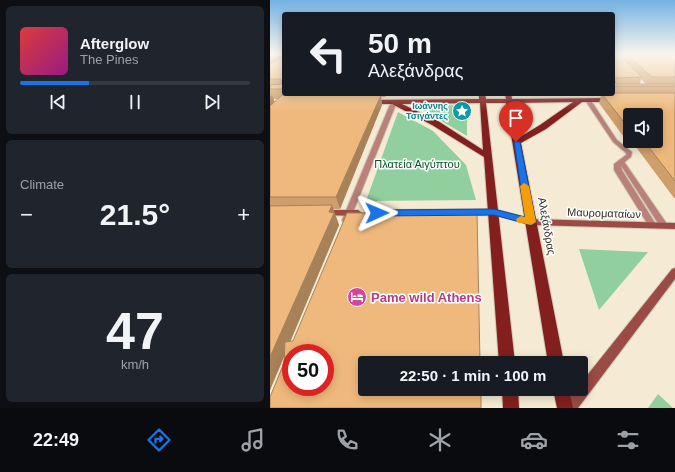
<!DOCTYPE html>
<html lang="en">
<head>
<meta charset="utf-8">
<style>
  body { margin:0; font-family:Helvetica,sans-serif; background:#20242c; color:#f1f3f6; height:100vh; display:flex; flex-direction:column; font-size:15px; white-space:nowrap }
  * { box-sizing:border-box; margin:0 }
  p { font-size:13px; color:#9ea1a6 }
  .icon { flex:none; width:22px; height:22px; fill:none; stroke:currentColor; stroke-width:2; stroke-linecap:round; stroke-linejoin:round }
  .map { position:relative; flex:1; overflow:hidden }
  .details { display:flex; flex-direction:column; gap:6px; padding:6px; background:#0d0f14; width:270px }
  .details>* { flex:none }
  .hud { position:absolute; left:12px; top:12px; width:333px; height:84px; border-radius:4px; box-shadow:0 2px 10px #0003; background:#171b24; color:#f1f3f6; overflow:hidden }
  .tools { position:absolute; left:353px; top:108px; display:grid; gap:8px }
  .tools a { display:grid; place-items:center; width:40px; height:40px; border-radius:4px; background:#171b24; box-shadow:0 2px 10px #0003; font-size:20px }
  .speed { position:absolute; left:12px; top:344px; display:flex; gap:8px; font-size:20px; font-weight:700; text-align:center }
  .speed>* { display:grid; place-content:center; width:52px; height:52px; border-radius:50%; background:#171b24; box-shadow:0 2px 10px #0003; line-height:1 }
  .speed .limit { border:6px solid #d22; background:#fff; color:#111 }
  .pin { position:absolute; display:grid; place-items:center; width:34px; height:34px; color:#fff; margin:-41px -17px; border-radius:50% 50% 50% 0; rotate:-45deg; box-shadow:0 0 4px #0007 }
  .pin .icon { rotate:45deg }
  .me { position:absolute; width:44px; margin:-22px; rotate:89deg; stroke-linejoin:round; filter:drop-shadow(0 0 3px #0008) }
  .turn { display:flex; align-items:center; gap:14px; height:84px; padding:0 20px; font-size:18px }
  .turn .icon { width:52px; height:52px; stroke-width:2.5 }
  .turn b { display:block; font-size:28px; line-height:34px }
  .big { font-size:30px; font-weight:700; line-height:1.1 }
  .details .card { flex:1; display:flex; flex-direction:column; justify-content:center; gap:6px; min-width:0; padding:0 14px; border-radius:6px; background:#20242c }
  .details .dial { align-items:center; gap:0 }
  .dial b { font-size:52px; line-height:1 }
  .song { display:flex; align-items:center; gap:12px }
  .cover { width:48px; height:48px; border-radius:6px; background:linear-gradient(135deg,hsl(0 70% 55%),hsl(310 70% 35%)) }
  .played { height:4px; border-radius:2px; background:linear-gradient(90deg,#1a73e8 30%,#363941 30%) }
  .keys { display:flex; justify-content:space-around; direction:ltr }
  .heat { display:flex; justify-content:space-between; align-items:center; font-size:22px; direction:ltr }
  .trip { position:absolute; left:88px; top:356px; width:230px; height:40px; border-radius:4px; background:#171b24; box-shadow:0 2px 10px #0003; font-weight:700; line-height:40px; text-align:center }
  .dock { display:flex; height:64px; justify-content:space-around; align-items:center; background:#090b0e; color:#9ea1a6 }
  .dock .icon { width:28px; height:28px }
  .dock .on { color:#1a73e8 }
  .dock b { font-size:18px; color:#f1f3f6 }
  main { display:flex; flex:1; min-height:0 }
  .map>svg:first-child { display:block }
</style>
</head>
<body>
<main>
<section class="details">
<div class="card">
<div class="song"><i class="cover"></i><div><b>Afterglow</b><p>The Pines</p></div></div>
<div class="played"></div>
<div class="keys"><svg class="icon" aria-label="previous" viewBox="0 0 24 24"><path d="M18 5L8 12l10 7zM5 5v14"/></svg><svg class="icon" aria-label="pause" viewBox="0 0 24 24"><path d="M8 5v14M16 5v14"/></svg><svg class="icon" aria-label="next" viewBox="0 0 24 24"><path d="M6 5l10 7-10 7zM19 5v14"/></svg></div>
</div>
<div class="card"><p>Climate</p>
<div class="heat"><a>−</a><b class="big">21.5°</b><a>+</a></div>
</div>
<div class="card dial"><b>47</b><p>km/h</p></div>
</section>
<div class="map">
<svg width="405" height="408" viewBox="0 0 405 408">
  <rect width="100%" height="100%" fill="#f5ebd4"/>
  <g fill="#91d09e">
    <path d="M197 105V136L146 106Z"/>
    <path d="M128 112 163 131 196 165 206 200 96 201Z"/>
    <path d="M309 249 375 252H378L329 310Z"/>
    <path d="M388 394 403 408H378Z"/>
  </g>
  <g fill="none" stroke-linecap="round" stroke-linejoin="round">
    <g stroke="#d2c9b4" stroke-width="2">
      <path id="service" d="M351 159 353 160 397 224 398 226 397 228H391L348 161Z"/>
    </g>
    <g stroke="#d2c9b4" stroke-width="2">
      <g id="minor">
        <path d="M316 99H320L347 140 362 152 361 157 351 165 352 170 387 226 386 228H380L344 170V164L356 155V153L343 142 315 100Z"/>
        <path d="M124 100 127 102 80 220 79 222H73L72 220 121 102Z"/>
      </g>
    </g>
    <g stroke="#d2c9b4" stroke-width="2">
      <g id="secondary">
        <path d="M224 209 261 219 405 223V229L261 225 224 215 99 216 95 213 99 210Z"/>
        <path d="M55 210H88L92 213 88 216 52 215 51 213 52 211Z"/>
        <path d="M405 268V279L308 408H293L295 403 307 389H311V383L402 269Z"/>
      </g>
    </g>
    <g stroke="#d2c9b4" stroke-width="2">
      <g id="primary">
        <path d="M209 94H215L216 99H236L235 94H241L242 99 344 98 347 100 344 102H312L276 129 251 143 294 363H278L236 103H216L245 363H229L214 157 162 125 122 104H98L95 102 98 100 209 99ZM303 102 270 125 250 137 243 103ZM210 103 213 150 168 121 132 104Z"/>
        <path d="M232 389H248L249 408H233Z"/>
        <path d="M283 389H299L303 408H287Z"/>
      </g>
    </g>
    <use href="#service" fill="#ba817b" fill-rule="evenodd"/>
    <use href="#minor" fill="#ba817b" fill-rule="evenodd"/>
    <use href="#secondary" fill="#9b4b45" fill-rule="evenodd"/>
    <use href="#primary" fill="#831f1e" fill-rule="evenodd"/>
  </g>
  <g fill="#ce9f6c" fill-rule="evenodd">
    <path d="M0 54H14V94H117L115 97H111L112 105 70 209H63L69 225 20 342 14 363V356L0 390ZM3 99H8L5 102Z"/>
    <path d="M343 54H405V198H404L366 147H361L329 103 331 96H324L323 94H343ZM371 79 376 84H370ZM360 115 386 141H360Z"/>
  </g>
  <g fill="#a78258">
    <path d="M8 54H11L13 60 0 70V59Z"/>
    <path d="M2 95 6 105 0 112V97Z"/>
    <path d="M111 95 112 105 70 209 66 197Z"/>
    <path d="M62 205 69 225 0 390V357Z"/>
  </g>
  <g fill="#efb97d" stroke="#a78258" fill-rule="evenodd">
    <path d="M0 54H8L0 59Z"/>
    <path d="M13 54H14V89H0V85L12 84 11 79H0V64L12 58Z"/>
    <path d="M343 54H348L372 77 344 78 346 84H405V86H343Z"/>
    <path d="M356 54H405V77H382Z"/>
    <path d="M343 93H405V181L374 141H386V115H360V130L332 94H343Z"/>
    <path d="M12 95H111L66 197H0V106Z"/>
    <path d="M62 205 59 212 64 213 0 357V206Z"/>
    <path d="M77 213H207L210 363H95V389H211V408H0V397L14 363 15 342 23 341ZM21 353H55V387H21Z"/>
  </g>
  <linearGradient id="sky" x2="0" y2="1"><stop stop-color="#73b2e3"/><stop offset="0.49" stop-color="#faf6ec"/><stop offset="1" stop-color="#faf6ec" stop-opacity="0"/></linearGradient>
  <rect width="405" height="111" fill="url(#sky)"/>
  <path fill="#1a73e8" stroke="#114b97" d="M244 141 250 142 266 222 264 224 261 225 224 215 107 216 102 213 107 210 224 209 255 217Z"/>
  <path fill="#f59e0b" d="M254 183 259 186 266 222 261 225 247 222 246 219 251 216 255 217 250 186Z"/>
  <defs>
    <g id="sight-disc" transform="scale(1)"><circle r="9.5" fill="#0f9aa8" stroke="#fff"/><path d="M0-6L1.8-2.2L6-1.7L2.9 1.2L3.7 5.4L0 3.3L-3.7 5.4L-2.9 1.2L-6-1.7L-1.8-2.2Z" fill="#fff"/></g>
    <g id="hotel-disc" transform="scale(1)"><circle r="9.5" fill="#d1479c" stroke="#fff"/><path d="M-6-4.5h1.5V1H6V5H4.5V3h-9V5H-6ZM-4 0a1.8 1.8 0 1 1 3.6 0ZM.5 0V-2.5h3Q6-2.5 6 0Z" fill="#fff"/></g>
  </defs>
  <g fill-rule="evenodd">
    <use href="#sight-disc" x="192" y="111"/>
    <use href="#hotel-disc" x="87" y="297"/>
  </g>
  <g text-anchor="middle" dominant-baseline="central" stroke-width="3" stroke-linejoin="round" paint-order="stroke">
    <g font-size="9" font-weight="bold" fill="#0d838f" stroke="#fff" text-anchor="end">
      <text x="178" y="106">Ιωάννης<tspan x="178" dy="10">Τσιγάντες</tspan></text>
    </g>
    <g font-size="11" fill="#075325" stroke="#fff">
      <text x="147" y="164">Πλατεία Αιγύπτου</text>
    </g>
    <g font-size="11" fill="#312d24" stroke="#fff">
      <text transform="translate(334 213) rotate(2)">Μαυροματαίων</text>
      <text transform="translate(277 226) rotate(80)">Αλεξάνδρας</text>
    </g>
    <g font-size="13" font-weight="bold" fill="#b23c85" stroke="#fff" text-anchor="start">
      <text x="101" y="297">Pame wild Athens</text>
    </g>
  </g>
</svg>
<div class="tools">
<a><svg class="icon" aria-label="sound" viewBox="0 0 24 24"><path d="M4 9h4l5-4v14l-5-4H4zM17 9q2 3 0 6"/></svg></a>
</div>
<div class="speed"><div class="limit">50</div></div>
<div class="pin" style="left:246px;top:142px;background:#d93025"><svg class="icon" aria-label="arrive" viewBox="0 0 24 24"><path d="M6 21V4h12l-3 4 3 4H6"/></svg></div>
<svg class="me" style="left:107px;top:213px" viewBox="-20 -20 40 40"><path d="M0-17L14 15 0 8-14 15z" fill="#1a73e8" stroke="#fff" stroke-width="4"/></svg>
<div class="trip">22:50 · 1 min · 100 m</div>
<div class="hud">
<div class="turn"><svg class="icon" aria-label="left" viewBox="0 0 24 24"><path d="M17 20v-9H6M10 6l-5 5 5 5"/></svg><div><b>50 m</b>Αλεξάνδρας</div></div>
</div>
</div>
</main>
<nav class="dock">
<b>22:49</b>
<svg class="icon on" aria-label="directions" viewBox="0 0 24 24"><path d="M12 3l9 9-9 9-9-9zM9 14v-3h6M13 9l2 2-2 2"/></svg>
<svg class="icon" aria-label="music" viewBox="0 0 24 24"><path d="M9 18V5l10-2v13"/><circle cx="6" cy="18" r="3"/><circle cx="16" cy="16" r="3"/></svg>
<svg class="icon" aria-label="phone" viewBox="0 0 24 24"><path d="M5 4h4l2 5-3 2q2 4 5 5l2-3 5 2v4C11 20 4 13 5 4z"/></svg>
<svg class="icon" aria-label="climate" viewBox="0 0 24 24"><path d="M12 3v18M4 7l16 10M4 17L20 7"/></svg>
<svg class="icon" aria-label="car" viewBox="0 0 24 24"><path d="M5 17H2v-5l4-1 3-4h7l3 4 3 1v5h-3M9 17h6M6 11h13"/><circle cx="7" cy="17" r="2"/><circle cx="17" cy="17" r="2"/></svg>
<svg class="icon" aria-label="filters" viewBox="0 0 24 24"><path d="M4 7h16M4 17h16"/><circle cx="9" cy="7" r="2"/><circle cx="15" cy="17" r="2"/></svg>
</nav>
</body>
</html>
